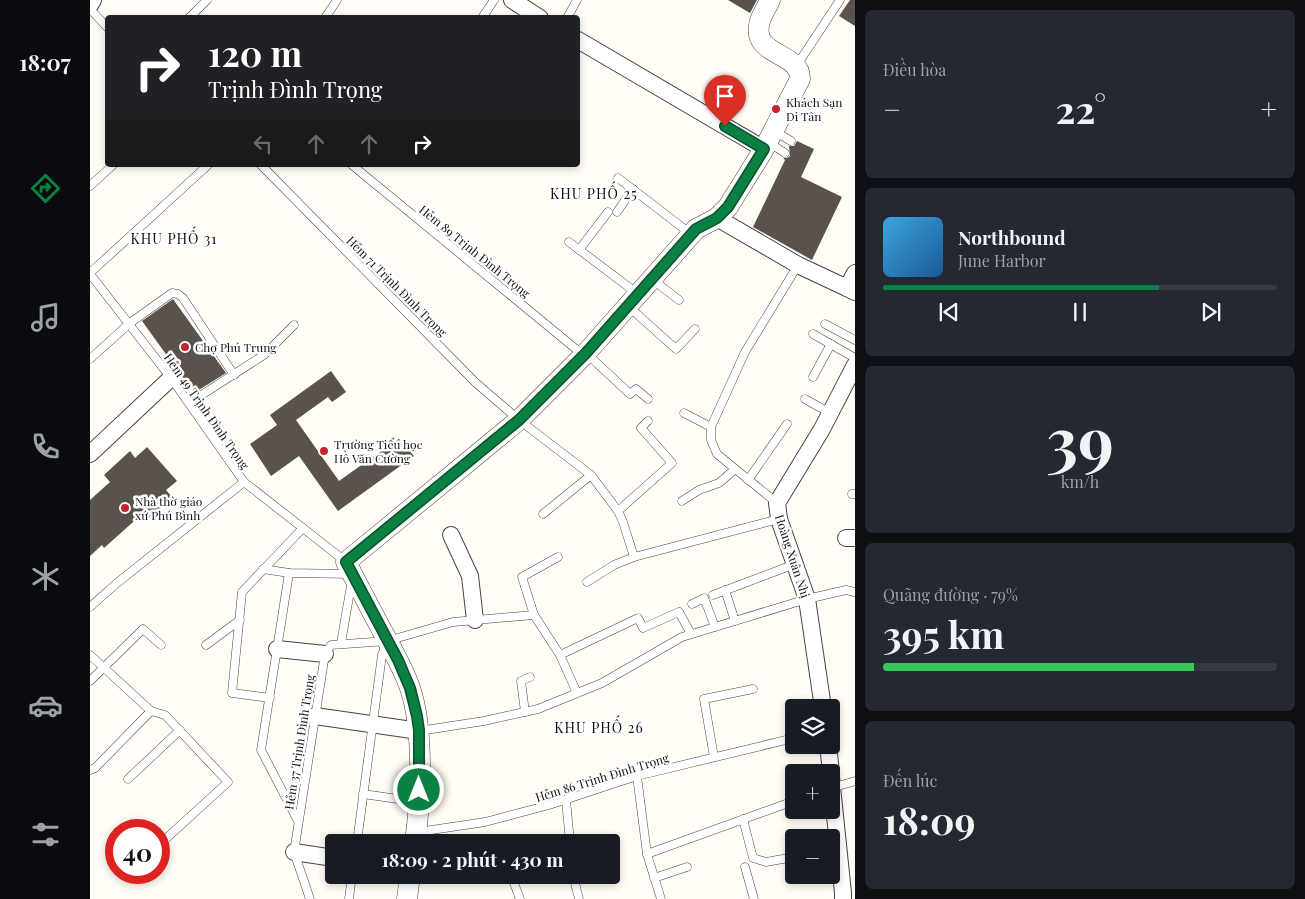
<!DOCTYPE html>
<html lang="vi">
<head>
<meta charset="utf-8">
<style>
  body { margin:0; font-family:"Playfair Display",serif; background:#242831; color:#f1f3f6; height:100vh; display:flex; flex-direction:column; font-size:19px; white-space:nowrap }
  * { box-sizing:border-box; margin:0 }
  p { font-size:16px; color:#9ea1a6 }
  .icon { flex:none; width:28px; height:28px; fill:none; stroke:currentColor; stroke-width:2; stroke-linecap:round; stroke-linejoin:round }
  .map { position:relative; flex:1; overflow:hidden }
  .details { display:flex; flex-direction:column; gap:10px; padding:10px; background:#0d0f14; width:450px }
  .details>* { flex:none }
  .hud { position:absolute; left:15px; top:15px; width:475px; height:152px; border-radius:5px; box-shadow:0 2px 8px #0003; background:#202124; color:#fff; overflow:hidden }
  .fabs { position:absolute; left:695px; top:699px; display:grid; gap:10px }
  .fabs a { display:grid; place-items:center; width:55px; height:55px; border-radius:5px; background:#171b24; box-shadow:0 2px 8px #0003; font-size:25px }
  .speed { position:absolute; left:15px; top:819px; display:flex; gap:10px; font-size:25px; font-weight:700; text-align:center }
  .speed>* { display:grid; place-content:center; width:65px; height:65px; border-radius:50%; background:#171b24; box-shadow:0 2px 8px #0003; line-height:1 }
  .speed .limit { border:8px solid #d22; background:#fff; color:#111 }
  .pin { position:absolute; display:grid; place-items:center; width:42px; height:42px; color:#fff; margin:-51px -21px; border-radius:50% 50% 50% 0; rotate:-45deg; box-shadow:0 0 5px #0007 }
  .pin .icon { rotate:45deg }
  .me { position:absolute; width:55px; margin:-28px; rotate:0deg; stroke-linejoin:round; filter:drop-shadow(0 0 4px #0008) }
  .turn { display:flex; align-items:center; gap:18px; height:105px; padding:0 20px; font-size:22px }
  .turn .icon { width:65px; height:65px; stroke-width:2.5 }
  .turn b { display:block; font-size:35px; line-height:42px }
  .lanes { display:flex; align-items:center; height:48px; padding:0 20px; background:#0003; justify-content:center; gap:25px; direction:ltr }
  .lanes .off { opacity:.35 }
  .big { font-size:38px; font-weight:700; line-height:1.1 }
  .details .card { flex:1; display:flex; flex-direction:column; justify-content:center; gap:8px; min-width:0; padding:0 18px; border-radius:8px; background:#242831 }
  .details .dial { align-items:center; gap:0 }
  .dial b { font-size:65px; line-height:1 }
  .song { display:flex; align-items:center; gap:15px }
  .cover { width:60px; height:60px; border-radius:8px; background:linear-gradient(135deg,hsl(200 70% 55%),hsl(210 70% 35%)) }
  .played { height:5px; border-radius:2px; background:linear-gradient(90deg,#0b8043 70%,#363941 70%) }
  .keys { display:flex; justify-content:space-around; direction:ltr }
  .heat { display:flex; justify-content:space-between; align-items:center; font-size:28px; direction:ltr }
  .charge { height:8px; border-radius:4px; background:linear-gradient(90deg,#34c759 79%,#363941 0) }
  .trip { position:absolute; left:235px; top:834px; width:295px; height:50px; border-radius:5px; background:#171b24; box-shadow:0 2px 8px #0003; font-weight:700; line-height:50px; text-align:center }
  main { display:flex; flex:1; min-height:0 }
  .tab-bar { display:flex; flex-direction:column; width:90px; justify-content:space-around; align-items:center; background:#090b0e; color:#9ea1a6 }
  .tab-bar .icon { width:35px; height:35px }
  .tab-bar .selected { color:#0b8043 }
  .tab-bar b { font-size:22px; color:#f1f3f6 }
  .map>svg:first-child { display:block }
</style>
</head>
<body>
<main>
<nav class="tab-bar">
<b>18:07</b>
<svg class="icon selected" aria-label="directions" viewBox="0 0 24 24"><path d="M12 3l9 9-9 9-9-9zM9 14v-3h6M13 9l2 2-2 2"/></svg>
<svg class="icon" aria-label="music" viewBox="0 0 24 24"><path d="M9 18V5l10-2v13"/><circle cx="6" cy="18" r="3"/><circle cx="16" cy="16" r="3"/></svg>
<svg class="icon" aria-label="phone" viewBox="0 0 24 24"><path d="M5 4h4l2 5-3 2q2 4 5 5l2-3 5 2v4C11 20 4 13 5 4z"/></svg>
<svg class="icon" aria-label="climate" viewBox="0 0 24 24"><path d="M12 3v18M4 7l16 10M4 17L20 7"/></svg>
<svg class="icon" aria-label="car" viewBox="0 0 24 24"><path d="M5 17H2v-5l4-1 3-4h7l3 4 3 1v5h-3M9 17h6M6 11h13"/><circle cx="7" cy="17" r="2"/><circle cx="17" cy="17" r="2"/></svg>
<svg class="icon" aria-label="filters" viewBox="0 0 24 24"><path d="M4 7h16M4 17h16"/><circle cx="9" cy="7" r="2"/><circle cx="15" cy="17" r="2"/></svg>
</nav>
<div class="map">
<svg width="765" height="899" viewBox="0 0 765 899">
  <rect width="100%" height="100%" fill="#fffdf5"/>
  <g fill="#5a524d">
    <path d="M638 0H667L660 13Z"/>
    <path d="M760 0H765V26L749 16Z"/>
    <path d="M707 141 724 149 711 177 752 197 722 260 663 227 695 160 693 158H697L700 156 699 146H704Z"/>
    <path d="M83 299 136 373 104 393 52 321Z"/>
    <path d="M241 371 256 392 242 402 238 397 206 420 249 481 298 446 297 445 309 439 324 456 248 511 209 456 181 476 160 444 187 425 180 415Z"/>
    <path d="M57 447 87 481 76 490 82 497 56 521 51 515 14 548 12 545 0 556V500L20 482 14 475 40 451 45 458Z"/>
  </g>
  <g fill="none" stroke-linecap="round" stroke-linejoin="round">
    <g stroke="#444" stroke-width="9">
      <g id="service">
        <path d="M0 9 18 28"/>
        <path d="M99 18 117 0"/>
        <path d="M235 18 247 0"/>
        <path d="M392 18 404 0"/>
        <path d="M477 18 487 0"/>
        <path d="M707 65 750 0"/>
        <path d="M684 131 701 141"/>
        <path d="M678 142 695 153"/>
        <path d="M171 165 386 383 429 420 501 475 528 511 533 522 544 557 689 519"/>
        <path d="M262 165 492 354"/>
        <path d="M528 178 601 234"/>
        <path d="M0 186 23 165"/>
        <path d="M527 212 543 189"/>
        <path d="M479 242 548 294"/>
        <path d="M489 250 518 212"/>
        <path d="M0 273 118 165"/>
        <path d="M0 274 81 378 154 482 255 561"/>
        <path d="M563 280 589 300"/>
        <path d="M538 306 586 349 605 329"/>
        <path d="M735 324 765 340"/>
        <path d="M723 334 765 358"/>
        <path d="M496 353 540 394 546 389 558 399"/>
        <path d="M0 359 40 323 82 293 88 294 93 298 144 375"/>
        <path d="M723 377 741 344"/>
        <path d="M715 399 740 413"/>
        <path d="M99 403 174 355 204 325"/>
        <path d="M594 413 621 427"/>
        <path d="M658 480 697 424"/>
        <path d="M762 494H765"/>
        <path d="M592 501 609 490 629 483 645 469"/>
        <path d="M687 503 627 454 621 440V427L655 352 708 265"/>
        <path d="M528 511 582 463 551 428 558 421"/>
        <path d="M453 514 501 475"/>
        <path d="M468 557 432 577 444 615 470 655 487 693"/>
        <path d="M173 569 199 573 263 574 251 643"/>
        <path d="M199 573 171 750 208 821"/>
        <path d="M497 582 524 565 544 557"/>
        <path d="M635 590 645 621"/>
        <path d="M623 595 705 564"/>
        <path d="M602 604 614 598 625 627"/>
        <path d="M0 607 27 583 154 482"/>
        <path d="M116 645 150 620"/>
        <path d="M0 655 61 711 75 715 138 782 70 844"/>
        <path d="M470 655 548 618 553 628 589 612 601 634"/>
        <path d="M0 681 53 629 71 645"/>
        <path d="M180 698 142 693 152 592 213 528"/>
        <path d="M435 712 431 681 440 677"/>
        <path d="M329 731 394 721 448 709 512 683 592 637 717 599 756 590 765 592"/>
        <path d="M624 757 614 699 663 689"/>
        <path d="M0 770 5 768 61 711"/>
        <path d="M547 776 557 854 571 899"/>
        <path d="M38 779 90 730"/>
        <path d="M741 788 765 781"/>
        <path d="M273 794 329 802"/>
        <path d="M476 800 480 842"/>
        <path d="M653 819 663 858 676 862 704 857"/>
        <path d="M328 832 395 822 459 805 547 776 704 738"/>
        <path d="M267 842 292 655 296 645"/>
        <path d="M557 854 704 801"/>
        <path d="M655 867 664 899"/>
        <path d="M421 875 430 899"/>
        <path d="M483 875 489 899"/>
        <path d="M564 878 597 867"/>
        <path d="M220 899 204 852 235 654 241 645 297 641 363 622 444 615"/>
        <path d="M259 899 262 875"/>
      </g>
    </g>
    <g stroke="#444" stroke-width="18">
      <g id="minor">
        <path d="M422 0 450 18"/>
        <path d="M0 5 3 0"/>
        <path d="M488 40 674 149"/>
        <path d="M627 218 708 265 757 288"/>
        <path d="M765 273 757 288 765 292"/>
        <path d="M0 454 81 378"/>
        <path d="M361 535 380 576 385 620"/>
        <path d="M756 538H765"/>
        <path d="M187 649 235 654"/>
        <path d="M733 708 717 599 689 519 687 503 732 429 765 365"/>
        <path d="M225 716 329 731"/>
        <path d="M738 745 741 772"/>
        <path d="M741 777 753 893V899"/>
        <path d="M204 852 244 858"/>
      </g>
    </g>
    <g stroke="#444" stroke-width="21">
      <g id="tertiary">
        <path d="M325 842C331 799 334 729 320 688 314 670 304 653 295 636 282 612 269 587 256 562L429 420 496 353 606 229 627 218 638 207 674 149 710 79C711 51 659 57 670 21 672 14 677 7 680 0"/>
        <path d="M317 899 320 875"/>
      </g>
    </g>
    <use href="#service" stroke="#fff" stroke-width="8"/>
    <use href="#minor" stroke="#fff" stroke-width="16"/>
    <use href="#tertiary" stroke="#fff" stroke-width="20"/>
  </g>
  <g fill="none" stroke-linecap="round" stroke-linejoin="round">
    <g stroke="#07532c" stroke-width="12">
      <path id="route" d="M329 790V730L327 716 320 688 308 660 256 562 429 420 496 353 606 229 627 218 638 207 674 149 635 126"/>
    </g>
    <use href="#route" stroke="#0b8043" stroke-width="9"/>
  </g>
  <g fill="#c4262e" stroke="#fff" stroke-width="2">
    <circle cx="686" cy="109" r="5"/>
    <circle cx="95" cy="347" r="5"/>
    <circle cx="234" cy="451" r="5"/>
    <circle cx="35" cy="508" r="5"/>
  </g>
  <g text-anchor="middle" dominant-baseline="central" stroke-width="5" stroke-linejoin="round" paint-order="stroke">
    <g font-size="12" fill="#111" stroke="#fff" text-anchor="start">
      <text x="696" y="102">Khách Sạn<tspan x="696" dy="14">Di Tân</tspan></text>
      <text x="105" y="347">Chợ Phú Trung</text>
      <text x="244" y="444">Trường Tiểu học<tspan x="244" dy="14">Hồ Văn Cường</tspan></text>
      <text x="45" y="501">Nhà thờ giáo<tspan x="45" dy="14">xứ Phú Bình</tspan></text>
    </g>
    <g font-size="12" fill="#111" stroke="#fff">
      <text transform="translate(385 251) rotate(39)">Hẻm 89 Trịnh Đình Trọng</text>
      <text transform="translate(307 286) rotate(45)">Hẻm 71 Trịnh Đình Trọng</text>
      <text transform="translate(117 411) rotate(55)">Hẻm 49 Trịnh Đình Trọng</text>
      <text transform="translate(703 556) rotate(72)">Hoàng Xuân Nhị</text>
      <text transform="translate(209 742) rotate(-81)">Hẻm 37 Trịnh Đình Trọng</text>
      <text transform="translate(512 777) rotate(-17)">Hẻm 86 Trịnh Đình Trọng</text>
    </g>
    <g font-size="14" letter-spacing="1" fill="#111" stroke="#fff">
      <text x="504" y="193">KHU PHỐ 25</text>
      <text x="84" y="238">KHU PHỐ 31</text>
      <text x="509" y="727">KHU PHỐ 26</text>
    </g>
  </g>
</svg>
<div class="fabs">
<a><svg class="icon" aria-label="layers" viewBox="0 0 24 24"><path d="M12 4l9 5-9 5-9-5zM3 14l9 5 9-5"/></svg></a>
<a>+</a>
<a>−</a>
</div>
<div class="speed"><div class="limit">40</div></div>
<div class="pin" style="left:635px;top:126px;background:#d93025"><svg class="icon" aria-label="arrive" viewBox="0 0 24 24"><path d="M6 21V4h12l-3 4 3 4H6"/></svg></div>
<svg class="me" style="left:329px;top:790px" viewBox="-20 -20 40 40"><circle r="17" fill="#0b8043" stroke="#fff" stroke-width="3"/><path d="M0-11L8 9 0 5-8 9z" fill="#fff"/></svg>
<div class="trip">18:09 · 2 phút · 430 m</div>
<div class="hud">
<div class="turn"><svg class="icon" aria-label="right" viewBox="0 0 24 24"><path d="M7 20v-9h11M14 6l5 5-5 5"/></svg><div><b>120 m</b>Trịnh Đình Trọng</div></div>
<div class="lanes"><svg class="icon off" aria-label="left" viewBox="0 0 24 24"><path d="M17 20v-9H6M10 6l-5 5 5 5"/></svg><svg class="icon off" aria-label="ahead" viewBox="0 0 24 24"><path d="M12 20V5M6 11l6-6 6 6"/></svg><svg class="icon off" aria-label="ahead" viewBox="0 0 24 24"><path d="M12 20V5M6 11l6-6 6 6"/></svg><svg class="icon" aria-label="right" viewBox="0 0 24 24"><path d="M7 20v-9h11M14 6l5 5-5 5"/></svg></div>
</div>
</div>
<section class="details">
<div class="card"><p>Điều hòa</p>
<div class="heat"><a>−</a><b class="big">22°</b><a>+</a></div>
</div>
<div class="card">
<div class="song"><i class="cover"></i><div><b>Northbound</b><p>June Harbor</p></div></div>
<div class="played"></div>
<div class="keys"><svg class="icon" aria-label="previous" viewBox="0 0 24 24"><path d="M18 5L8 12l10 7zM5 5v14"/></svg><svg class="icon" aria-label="pause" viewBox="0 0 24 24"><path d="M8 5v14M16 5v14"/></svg><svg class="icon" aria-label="next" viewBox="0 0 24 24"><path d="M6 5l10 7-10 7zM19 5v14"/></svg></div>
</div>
<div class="card dial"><b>39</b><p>km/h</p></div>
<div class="card"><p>Quãng đường · 79%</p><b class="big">395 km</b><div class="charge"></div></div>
<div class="card"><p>Đến lúc</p><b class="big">18:09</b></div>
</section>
</main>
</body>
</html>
